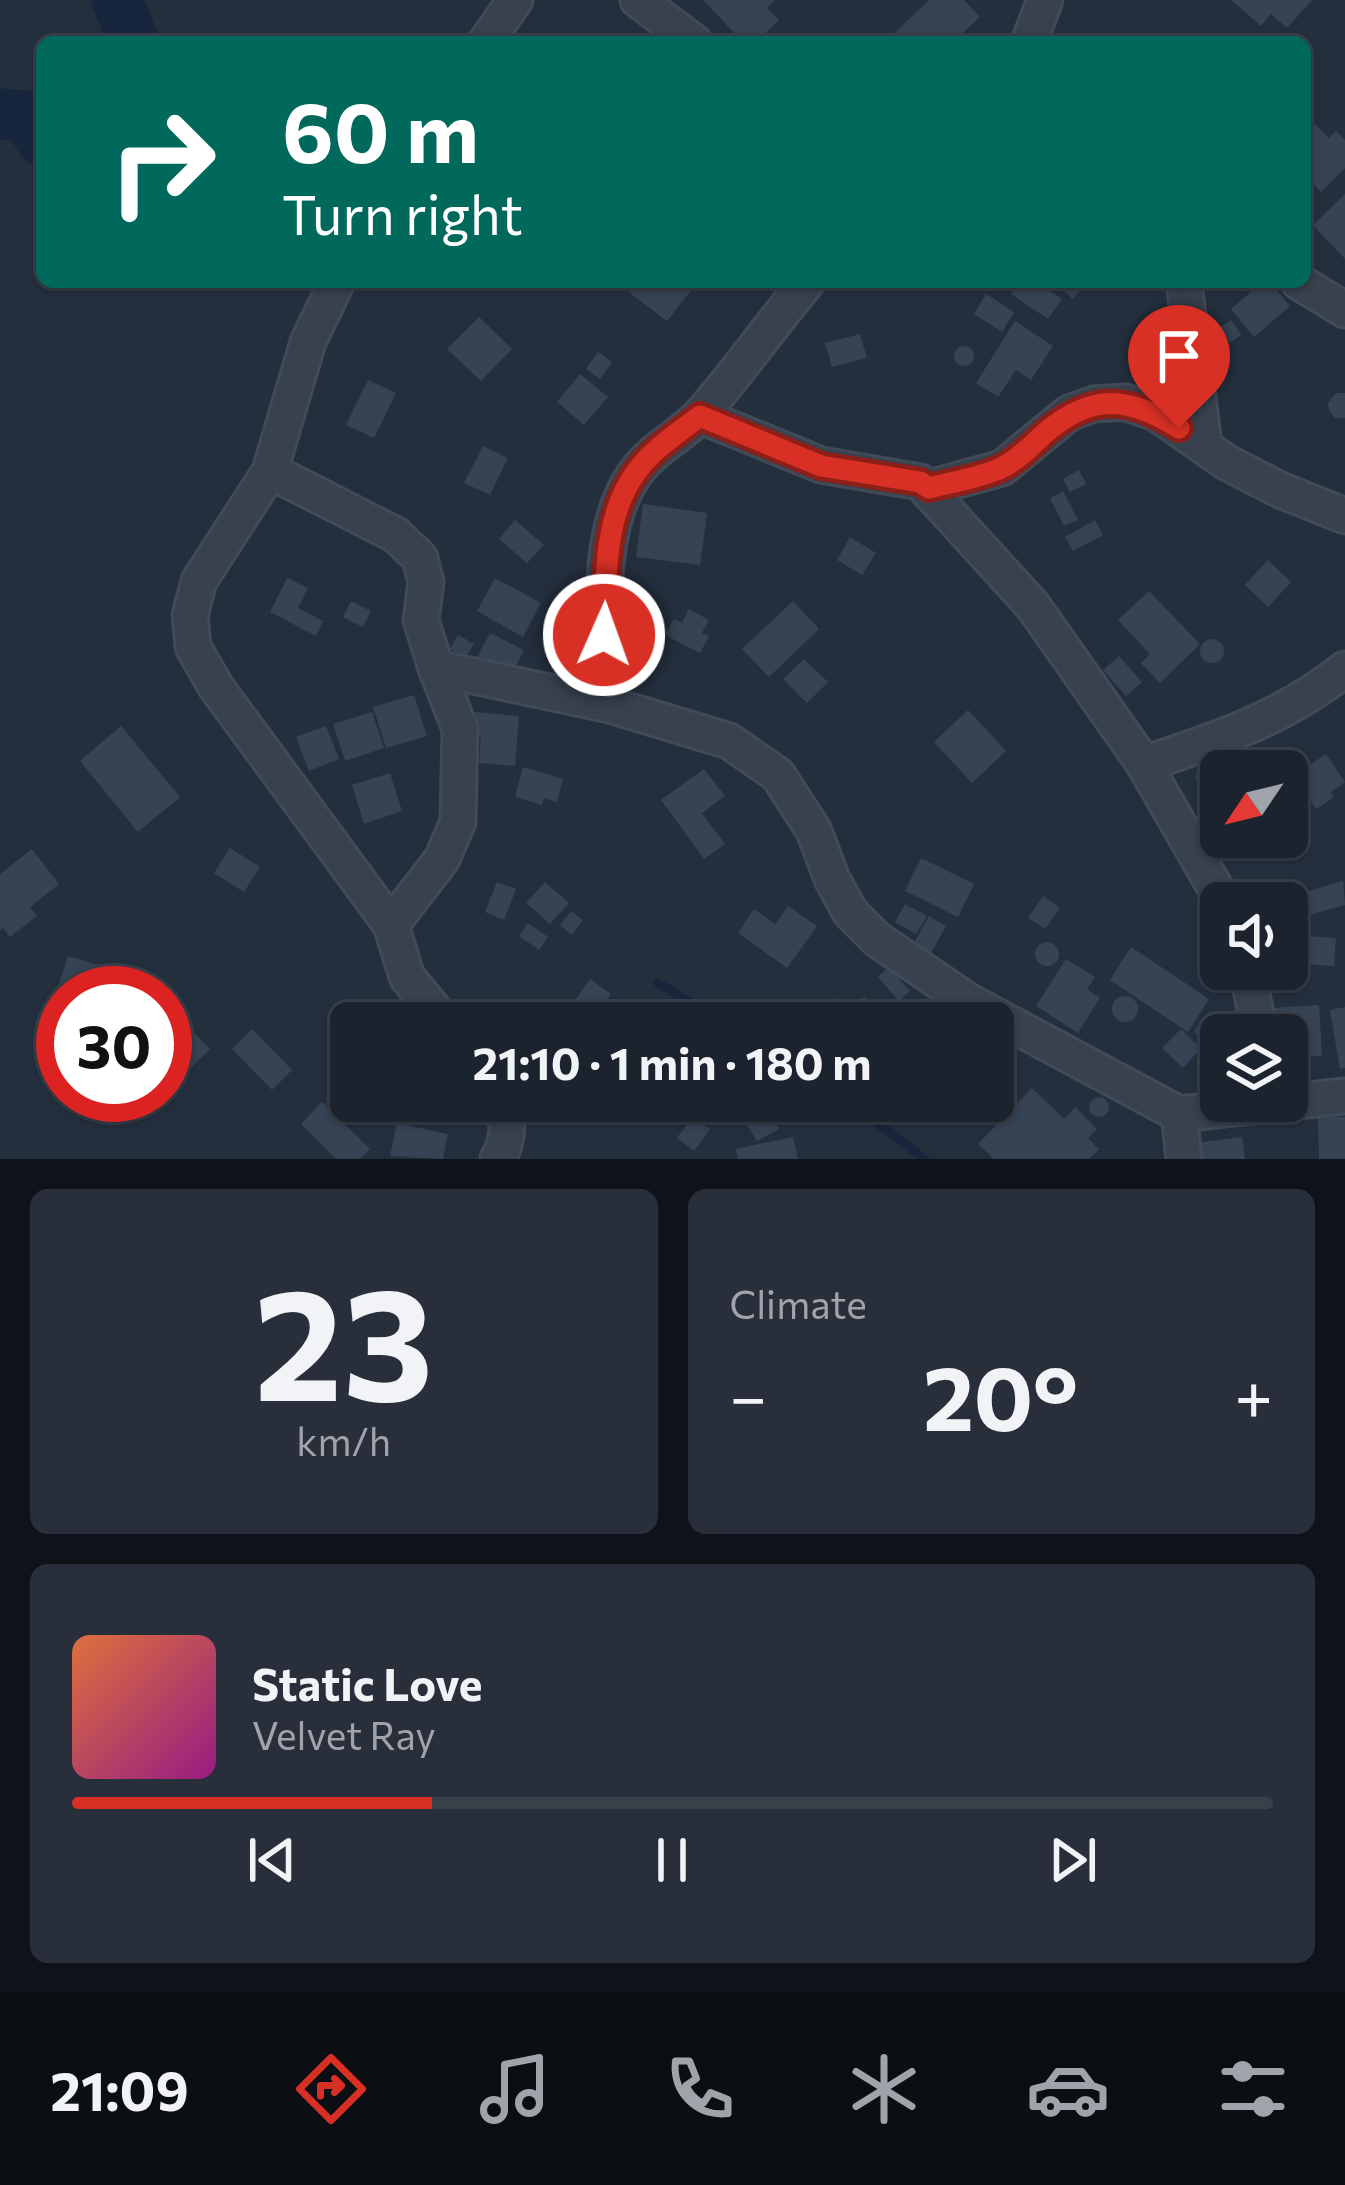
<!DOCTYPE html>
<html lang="en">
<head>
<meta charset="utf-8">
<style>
  body { margin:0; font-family:Commissioner,sans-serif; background:#282f3a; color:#f1f3f6; height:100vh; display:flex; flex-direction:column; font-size:45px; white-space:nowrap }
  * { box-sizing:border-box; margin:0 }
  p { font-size:39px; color:#a0a4aa }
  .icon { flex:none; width:66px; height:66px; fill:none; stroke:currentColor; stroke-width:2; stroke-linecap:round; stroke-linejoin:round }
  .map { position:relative; height:1159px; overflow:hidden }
  .details { display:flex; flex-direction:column; gap:30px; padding:30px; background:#0f1319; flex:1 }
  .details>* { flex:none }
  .banner { position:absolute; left:36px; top:36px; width:1275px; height:252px; border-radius:18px; box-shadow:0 3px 9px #0004,0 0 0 3px #39404a; background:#00695c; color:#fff; overflow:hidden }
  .needle { width:78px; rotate:235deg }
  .buttons { position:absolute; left:1200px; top:750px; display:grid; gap:24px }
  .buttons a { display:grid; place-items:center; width:108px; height:108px; border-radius:18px; background:#1b232e; box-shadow:0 3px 9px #0004,0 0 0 3px #39404a; font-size:60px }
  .speed { position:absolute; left:36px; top:966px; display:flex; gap:24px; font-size:60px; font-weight:700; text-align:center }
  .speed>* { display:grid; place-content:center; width:156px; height:156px; border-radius:50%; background:#1b232e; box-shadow:0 3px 9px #0004,0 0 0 3px #39404a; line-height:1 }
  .speed .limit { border:18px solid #d22; background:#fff; color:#111 }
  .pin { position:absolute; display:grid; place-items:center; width:102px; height:102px; color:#fff; margin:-123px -51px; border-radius:50% 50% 50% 0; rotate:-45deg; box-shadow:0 0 12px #0007 }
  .pin .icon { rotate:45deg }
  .me { position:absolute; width:132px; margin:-66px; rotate:2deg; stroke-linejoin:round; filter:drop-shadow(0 0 9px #0008) }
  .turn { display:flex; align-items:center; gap:42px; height:252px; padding:0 48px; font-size:54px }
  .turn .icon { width:156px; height:156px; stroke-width:2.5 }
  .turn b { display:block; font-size:84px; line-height:102px }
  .big { font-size:90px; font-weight:700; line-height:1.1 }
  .details .tile { flex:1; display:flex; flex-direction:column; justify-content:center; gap:18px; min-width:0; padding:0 42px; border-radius:18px; background:#282f3a }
  .details .dial { align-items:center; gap:0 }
  .dial b { font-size:156px; line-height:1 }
  .song { display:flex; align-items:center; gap:36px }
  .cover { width:144px; height:144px; border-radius:18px; background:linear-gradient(135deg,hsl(20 70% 55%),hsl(310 70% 35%)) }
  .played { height:12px; border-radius:6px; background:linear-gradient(90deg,#d93025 30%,#39404a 30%) }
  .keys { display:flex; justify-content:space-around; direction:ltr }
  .heat { display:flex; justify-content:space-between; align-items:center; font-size:66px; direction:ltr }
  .details .tiles { flex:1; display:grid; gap:30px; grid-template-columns:1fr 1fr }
  .tile:last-child { grid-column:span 2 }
  .trip { position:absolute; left:330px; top:1002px; width:684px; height:120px; border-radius:18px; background:#1b232e; box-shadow:0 3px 9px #0004,0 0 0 3px #39404a; font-weight:700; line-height:120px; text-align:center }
  .tabs { display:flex; height:192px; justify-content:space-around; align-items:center; background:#0b0e12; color:#a0a4aa }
  .tabs .icon { width:84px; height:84px }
  .tabs .on { color:#d93025 }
  .tabs b { font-size:54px; color:#f1f3f6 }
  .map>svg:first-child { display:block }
</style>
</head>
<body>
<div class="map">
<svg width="1345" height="1159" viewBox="0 0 1345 1159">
  <rect width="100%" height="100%" fill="#242f3e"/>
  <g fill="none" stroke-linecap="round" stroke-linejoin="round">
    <g stroke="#17263c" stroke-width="9">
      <path d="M658 983 725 1023"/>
      <path d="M848 1101 925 1159"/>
    </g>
    <g stroke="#17263c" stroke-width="51">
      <path d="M117 0 134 42"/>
      <path d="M0 114 26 116 42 141"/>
    </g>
  </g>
  <g fill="#364354">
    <path d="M703 0H775L767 8 779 20 756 42H743Z"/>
    <path d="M929 0H964L980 17 953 42H885Z"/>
    <path d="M1231 0H1312L1287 28 1271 14 1261 26Z"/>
    <path d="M1311 120 1329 138 1336 131 1345 140V168L1321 192 1305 175V127Z"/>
    <path d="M1345 194V259L1313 225Z"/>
    <path d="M632 282H693L696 284 667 321 626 290Z"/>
    <path d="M1020 282H1037L1062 299 1048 319 1011 294Z"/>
    <path d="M1054 282H1087L1073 299Z"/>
    <path d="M1263 282H1270L1290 306 1254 337 1231 309Z"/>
    <path d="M986 294 1014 312 1002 332 974 314Z"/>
    <path d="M479 317 512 349 481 381 447 349Z"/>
    <path d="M1231 320 1241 335 1230 343 1219 328Z"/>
    <path d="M1015 321 1053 346 1031 380 1016 370 998 397 976 383Z"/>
    <path d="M860 334 867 358 832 367 825 343Z"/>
    <circle cx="964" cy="356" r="10"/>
    <path d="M598 352 612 362 600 379 586 369Z"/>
    <path d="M580 374 608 397 584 425 557 402Z"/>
    <path d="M368 380 396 393 374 438 346 425Z"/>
    <path d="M1336 393H1345V418H1335L1329 411 1328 403Z"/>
    <path d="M483 446 508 458 490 495 464 483Z"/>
    <path d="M1079 470 1086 484 1070 492 1063 479Z"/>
    <path d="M1063 491 1078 520 1064 526 1050 498Z"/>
    <path d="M643 504 707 513 700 565 636 557Z"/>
    <path d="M515 520 544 545 527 563 499 539Z"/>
    <path d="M1095 520 1103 535 1073 551 1065 537Z"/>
    <path d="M850 537 876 553 862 575 837 560Z"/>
    <path d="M1268 560 1291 582 1268 607 1245 585Z"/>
    <path d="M287 578 308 588 298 608 323 621 316 636 270 612Z"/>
    <path d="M495 578 541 603 523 637 477 611Z"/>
    <path d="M1149 591 1200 644 1160 683 1141 663 1150 654 1118 620Z"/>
    <path d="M351 601 371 611 363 627 343 617Z"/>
    <path d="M793 601 819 629 769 677 742 649Z"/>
    <path d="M689 609 709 620 702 633 709 636 700 653 665 635 674 619 682 623Z"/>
    <path d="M490 633 524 650 510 678 476 660Z"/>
    <path d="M458 635 474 644 465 658 450 649Z"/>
    <circle cx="1212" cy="651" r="12"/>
    <path d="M1119 656 1142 682 1126 696 1103 670Z"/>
    <path d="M804 659 828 682 807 703 783 679Z"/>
    <path d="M414 695 427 736 386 748 373 707Z"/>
    <path d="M968 710 1006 751 972 783 934 742Z"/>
    <path d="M372 712 384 748 345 761 333 724Z"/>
    <path d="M475 712 519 716 515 766 479 763 481 735 474 734Z"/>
    <path d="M121 726 180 797 138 832 80 761Z"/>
    <path d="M326 726 339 759 309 771 296 737Z"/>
    <path d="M1326 754 1345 782 1331 792 1334 797 1316 809 1294 776Z"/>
    <path d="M1253 760 1256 771H1221V812L1206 816 1195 775Z"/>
    <path d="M523 767 563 779 557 802 544 798 542 805 515 797Z"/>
    <path d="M704 769 725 796 702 813 725 844 704 859 661 800Z"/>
    <path d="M390 773 402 811 364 824 352 785Z"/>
    <path d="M1247 837H1273L1275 845 1251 851Z"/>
    <path d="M230 848 260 867 244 892 214 873Z"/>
    <path d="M32 849 59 884 30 907 37 916 10 937 3 928 0 930V874Z"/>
    <path d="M921 858 974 884 958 917 905 891Z"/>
    <path d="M1343 881 1345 905 1298 918 1292 896Z"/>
    <path d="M497 882 516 889 504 920 485 912Z"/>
    <path d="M545 882 569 903 550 924 526 903Z"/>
    <path d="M1043 896 1060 908 1045 929 1028 918Z"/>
    <path d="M905 904 927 916 916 934 895 922Z"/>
    <path d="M788 906 817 926 787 968 738 933 754 909 775 924Z"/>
    <path d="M571 911 583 920 572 935 560 925Z"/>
    <path d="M929 916 946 926 930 955 913 945Z"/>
    <path d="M528 923 548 937 539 950 519 936Z"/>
    <path d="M1307 936 1336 938 1334 966 1305 964Z"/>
    <circle cx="1047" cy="954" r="12"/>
    <path d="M1131 947 1209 999 1188 1032 1110 980Z"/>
    <path d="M68 956 112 969 105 993H65L67 986 59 984Z"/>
    <path d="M1066 959 1095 977 1087 989 1100 998 1078 1033 1036 1006Z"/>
    <path d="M889 967 910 991 899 1001 878 977Z"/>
    <path d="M1258 969 1296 973 1293 993 1256 988Z"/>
    <path d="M590 979 611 994 594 1018 601 1023H570L563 1018Z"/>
    <circle cx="1125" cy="1009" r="13"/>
    <path d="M865 997 878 1023H808L803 1014 837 998 842 1008Z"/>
    <path d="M1319 1005 1322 1056 1287 1057V1035H1275L1273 1008Z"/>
    <path d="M1345 1007V1068L1340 1069 1330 1010Z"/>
    <path d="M1205 1015 1221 1024 1210 1042 1194 1032Z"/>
    <path d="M187 1025 210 1049 165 1093V1046Z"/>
    <path d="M252 1029 292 1070 272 1090 232 1049Z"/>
    <path d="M1181 1029 1201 1048 1183 1068 1162 1048Z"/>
    <path d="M1032 1088 1064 1119 1075 1107 1097 1129 1088 1138 1099 1149 1089 1159H994L978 1144Z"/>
    <circle cx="1099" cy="1107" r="10"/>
    <path d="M749 1101H763L779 1129 757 1141 737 1108Z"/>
    <path d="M322 1102 370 1149 360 1159H336L301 1124Z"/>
    <path d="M692 1117 710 1129 694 1151 677 1138Z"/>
    <path d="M1318 1117H1345V1159H1319Z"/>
    <path d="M397 1123 448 1134 443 1159 390 1156Z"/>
    <path d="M793 1137 798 1159H738L736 1149Z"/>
    <path d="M1242 1137 1245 1159H1189L1187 1144Z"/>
  </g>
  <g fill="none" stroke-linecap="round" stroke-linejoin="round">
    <g stroke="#414a57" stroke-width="39">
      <g id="minor">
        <path d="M638 0 694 42"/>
        <path d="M486 42 515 0"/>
        <path d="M1029 42 1045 0"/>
        <path d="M337 282 308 342 270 471 199 581 190 615 193 647 216 687 391 925 407 977 445 1023"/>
        <path d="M1184 282 1204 446"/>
        <path d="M1299 282 1345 310"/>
        <path d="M701 416 821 465 920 482 1033 606 1144 764"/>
        <path d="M270 471 396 535 420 558 426 582 421 620 436 668 610 705 729 741 778 775 814 831 832 879 850 912 878 940 968 1001 1179 1114 1345 1096"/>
        <path d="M929 488 1002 468 1069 413 1094 404 1125 402 1156 413 1226 462 1278 489 1345 516"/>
        <path d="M610 705C604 636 593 531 636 472 654 447 685 434 704 411 740 369 772 324 807 282"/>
        <path d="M1224 903 1144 764C1219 739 1282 719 1345 669"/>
        <path d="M391 925 442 859 458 822 460 729 436 668"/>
        <path d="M1247 969 1260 1035"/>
        <path d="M1179 1114 1184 1159"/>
        <path d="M498 1159C508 1141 510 1120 501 1101"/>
      </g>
    </g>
    <use href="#minor" stroke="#38414e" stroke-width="33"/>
  </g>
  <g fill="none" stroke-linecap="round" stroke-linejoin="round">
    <g stroke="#8d1f18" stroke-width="30">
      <path id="route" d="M604 635C606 582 603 515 637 471 653 449 679 432 700 416L821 466 920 482 929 488C952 482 980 478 1001 468 1017 461 1032 445 1045 433 1092 393 1128 396 1179 428"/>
    </g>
    <use href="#route" stroke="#d93025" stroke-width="21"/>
  </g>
</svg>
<div class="buttons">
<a><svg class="needle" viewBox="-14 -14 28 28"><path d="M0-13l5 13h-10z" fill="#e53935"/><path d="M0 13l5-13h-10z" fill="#a0a4aa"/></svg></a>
<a><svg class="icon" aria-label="sound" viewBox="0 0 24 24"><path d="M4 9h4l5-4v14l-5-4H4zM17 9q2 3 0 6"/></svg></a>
<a><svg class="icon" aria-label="layers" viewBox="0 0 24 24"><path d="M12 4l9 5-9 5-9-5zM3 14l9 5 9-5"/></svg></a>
</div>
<div class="speed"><div class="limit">30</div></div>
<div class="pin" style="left:1179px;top:428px;background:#d93025"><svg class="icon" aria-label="arrive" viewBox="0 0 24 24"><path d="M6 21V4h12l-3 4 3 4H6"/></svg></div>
<svg class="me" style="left:604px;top:635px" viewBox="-20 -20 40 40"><circle r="17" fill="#d93025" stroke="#fff" stroke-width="3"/><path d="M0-11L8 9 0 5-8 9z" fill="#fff"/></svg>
<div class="trip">21:10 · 1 min · 180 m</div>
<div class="banner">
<div class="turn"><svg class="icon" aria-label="right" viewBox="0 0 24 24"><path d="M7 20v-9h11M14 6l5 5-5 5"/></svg><div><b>60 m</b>Turn right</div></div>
</div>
</div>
<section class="details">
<div class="tiles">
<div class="tile dial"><b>23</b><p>km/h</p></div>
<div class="tile"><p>Climate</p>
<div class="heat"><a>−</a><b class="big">20°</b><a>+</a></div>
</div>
<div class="tile">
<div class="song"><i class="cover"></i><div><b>Static Love</b><p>Velvet Ray</p></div></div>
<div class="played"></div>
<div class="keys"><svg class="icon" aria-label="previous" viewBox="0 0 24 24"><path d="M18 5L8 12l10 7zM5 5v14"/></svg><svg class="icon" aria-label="pause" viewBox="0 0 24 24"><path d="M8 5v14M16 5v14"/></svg><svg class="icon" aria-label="next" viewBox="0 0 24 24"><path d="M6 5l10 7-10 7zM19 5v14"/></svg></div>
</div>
</div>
</section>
<nav class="tabs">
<b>21:09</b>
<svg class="icon on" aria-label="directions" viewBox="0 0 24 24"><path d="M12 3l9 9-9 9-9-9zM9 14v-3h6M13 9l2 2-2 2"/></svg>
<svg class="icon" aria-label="music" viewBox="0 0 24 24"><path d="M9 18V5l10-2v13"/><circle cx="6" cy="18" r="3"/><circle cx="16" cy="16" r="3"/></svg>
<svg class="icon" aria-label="phone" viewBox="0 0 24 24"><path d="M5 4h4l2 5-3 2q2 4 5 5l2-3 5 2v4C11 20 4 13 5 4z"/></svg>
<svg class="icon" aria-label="climate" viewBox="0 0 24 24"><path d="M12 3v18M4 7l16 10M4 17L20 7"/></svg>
<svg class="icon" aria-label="car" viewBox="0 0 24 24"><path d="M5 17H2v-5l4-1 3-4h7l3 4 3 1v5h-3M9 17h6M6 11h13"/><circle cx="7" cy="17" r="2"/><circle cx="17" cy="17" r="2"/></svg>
<svg class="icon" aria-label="filters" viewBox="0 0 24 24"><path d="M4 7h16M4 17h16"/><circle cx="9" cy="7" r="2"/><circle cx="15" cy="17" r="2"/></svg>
</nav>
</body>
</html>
